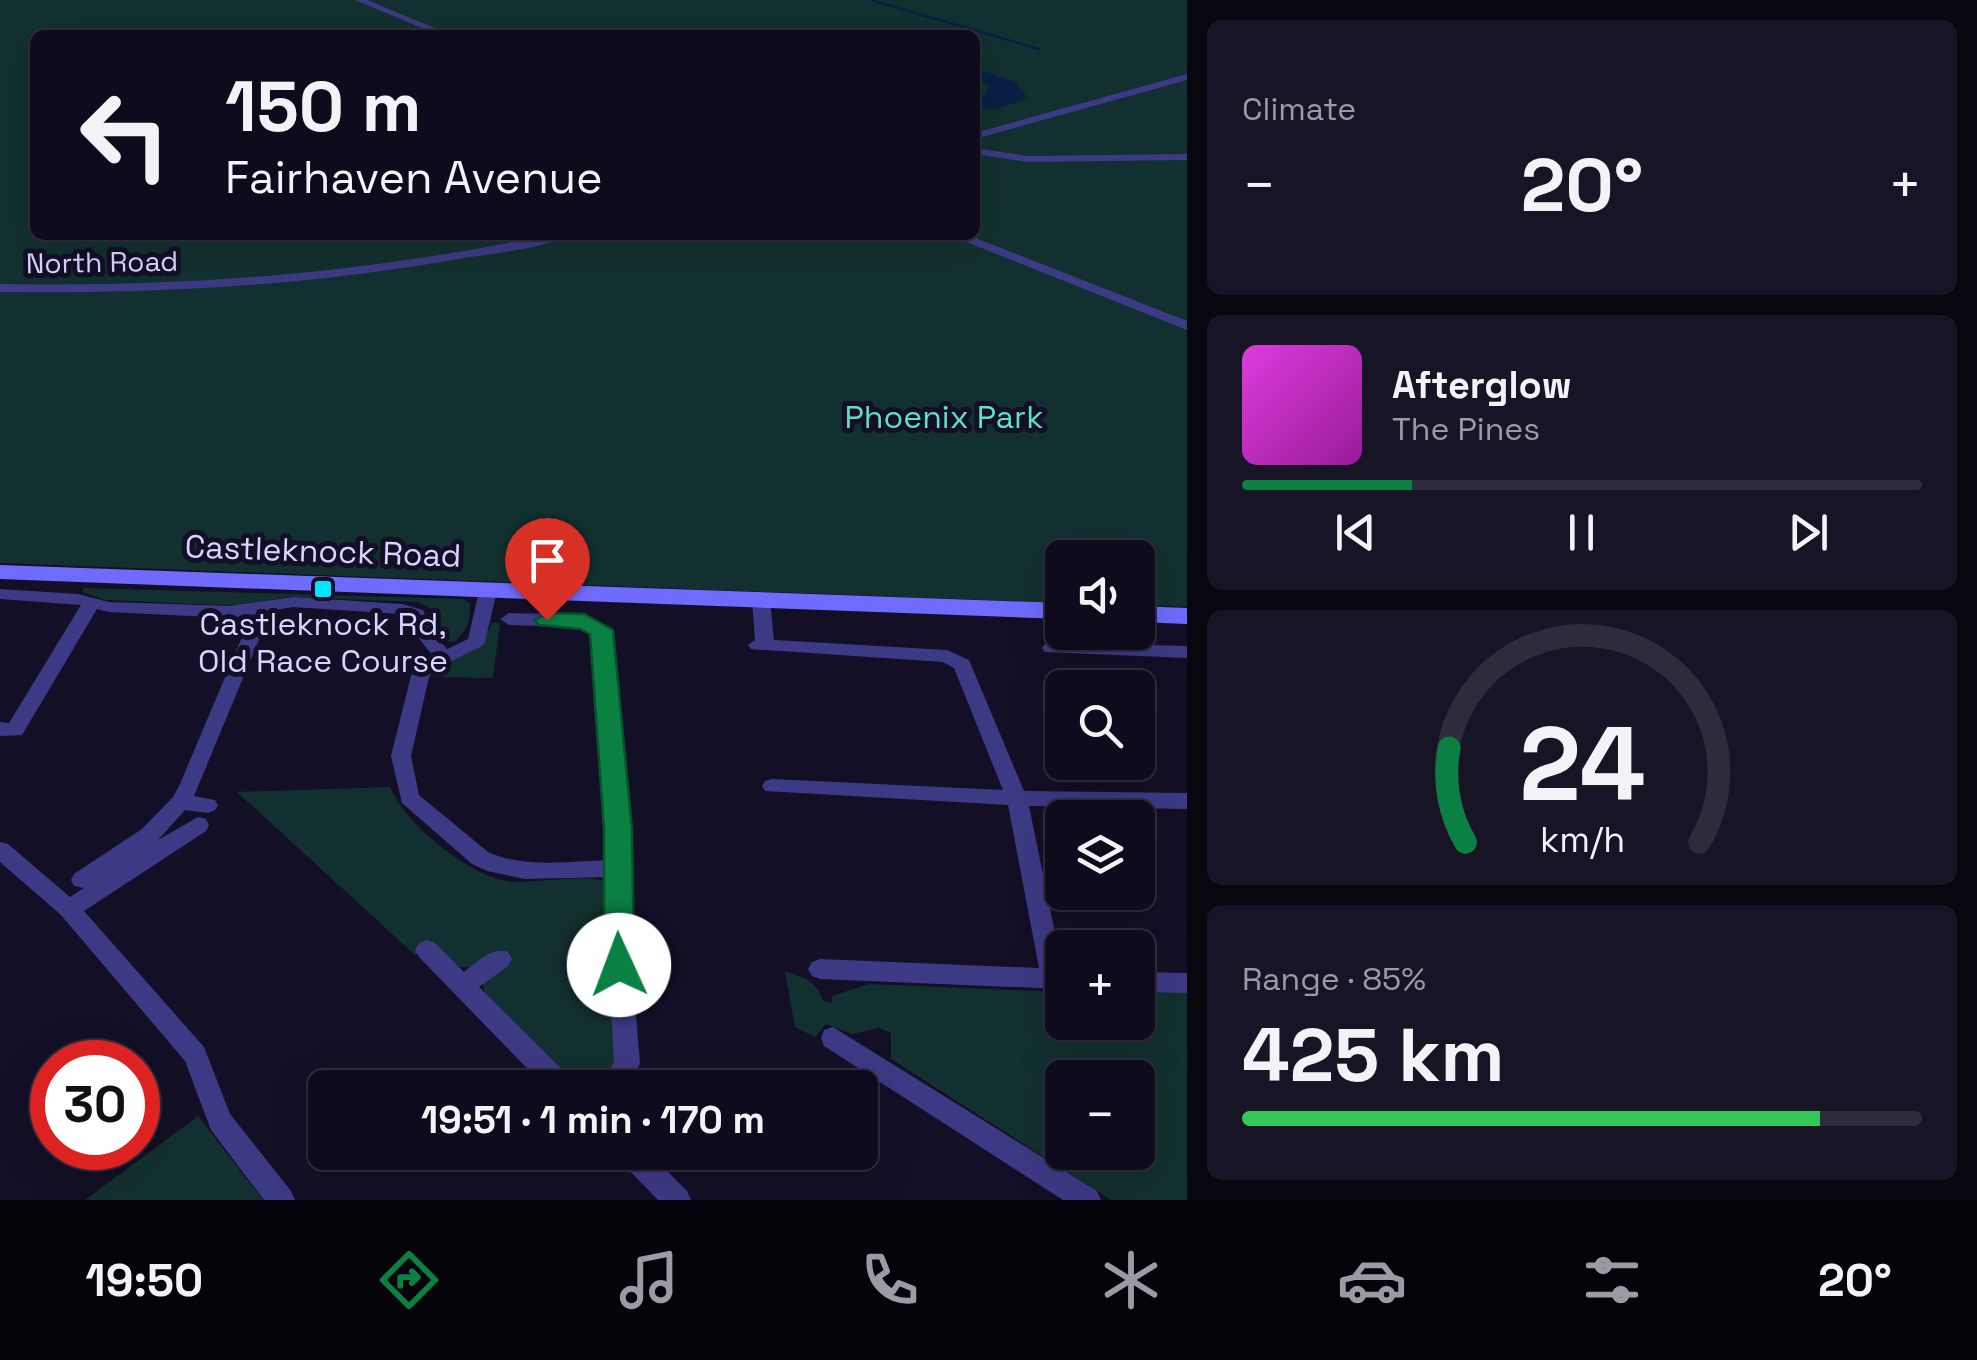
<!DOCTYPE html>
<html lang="en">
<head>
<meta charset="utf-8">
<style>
  body { margin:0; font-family:"Space Grotesk",sans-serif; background:#171425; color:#f1f3f6; height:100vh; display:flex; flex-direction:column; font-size:38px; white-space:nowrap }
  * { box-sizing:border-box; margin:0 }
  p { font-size:32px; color:#9b9ba3 }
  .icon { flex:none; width:55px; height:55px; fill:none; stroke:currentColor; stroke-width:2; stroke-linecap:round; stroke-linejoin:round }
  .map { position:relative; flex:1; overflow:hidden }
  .sheet { display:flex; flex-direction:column; gap:20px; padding:20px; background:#08060f; width:790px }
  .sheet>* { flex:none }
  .banner { position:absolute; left:30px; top:30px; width:950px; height:210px; border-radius:15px; box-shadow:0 10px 40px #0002,0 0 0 2px #2e2b3b; background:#0e0b1c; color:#f1f3f6; overflow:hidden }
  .tools { position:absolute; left:1045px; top:540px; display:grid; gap:20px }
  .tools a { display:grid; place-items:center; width:110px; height:110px; border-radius:15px; background:#0e0b1c; box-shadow:0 10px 40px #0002,0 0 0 2px #2e2b3b; font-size:50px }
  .speed { position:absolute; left:30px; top:1040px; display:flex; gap:20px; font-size:50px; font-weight:700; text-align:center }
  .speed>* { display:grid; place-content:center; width:130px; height:130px; border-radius:50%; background:#0e0b1c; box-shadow:0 10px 40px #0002,0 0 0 2px #2e2b3b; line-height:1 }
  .speed .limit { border:15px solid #d22; background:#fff; color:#111 }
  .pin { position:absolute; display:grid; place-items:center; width:85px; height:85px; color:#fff; margin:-102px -42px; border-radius:50% 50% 50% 0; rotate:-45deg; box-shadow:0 0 10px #0007 }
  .pin .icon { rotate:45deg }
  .me { position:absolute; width:110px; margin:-55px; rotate:358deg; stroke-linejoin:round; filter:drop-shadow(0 0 8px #0008) }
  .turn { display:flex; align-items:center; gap:35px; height:210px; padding:0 30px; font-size:45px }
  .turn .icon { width:130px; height:130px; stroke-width:2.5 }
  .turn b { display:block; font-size:70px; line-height:85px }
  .big { font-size:75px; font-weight:600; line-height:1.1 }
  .sheet .card { flex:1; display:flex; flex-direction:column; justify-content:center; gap:15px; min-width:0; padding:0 35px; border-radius:15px; background:#171425 }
  .sheet .dial { align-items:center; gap:0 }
  .dial svg { height:260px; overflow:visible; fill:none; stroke:#2e2b3b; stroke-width:7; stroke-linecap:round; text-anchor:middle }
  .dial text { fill:#f1f3f6; stroke:none }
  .song { display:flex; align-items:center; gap:30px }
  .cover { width:120px; height:120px; border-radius:15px; background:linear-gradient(135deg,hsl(300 70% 55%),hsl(300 70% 35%)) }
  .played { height:10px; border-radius:5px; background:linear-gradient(90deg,#0b8043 25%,#2e2b3b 25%) }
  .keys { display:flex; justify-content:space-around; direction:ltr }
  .heat { display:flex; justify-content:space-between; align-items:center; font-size:55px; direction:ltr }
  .charge { height:15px; border-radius:8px; background:linear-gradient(90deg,#34c759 85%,#2e2b3b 0) }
  .trip { position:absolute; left:308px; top:1070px; width:570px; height:100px; border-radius:15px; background:#0e0b1c; box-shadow:0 10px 40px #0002,0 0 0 2px #2e2b3b; font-weight:600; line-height:100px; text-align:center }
  .menu { display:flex; height:160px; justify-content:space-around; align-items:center; background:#06040b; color:#9b9ba3 }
  .menu .icon { width:70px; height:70px }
  .menu .current { color:#0b8043 }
  .menu b { font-size:45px; color:#f1f3f6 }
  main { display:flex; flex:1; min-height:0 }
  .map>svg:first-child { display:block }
</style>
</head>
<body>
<main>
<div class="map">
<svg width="1187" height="1200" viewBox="0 0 1187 1200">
  <rect width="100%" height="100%" fill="#130f26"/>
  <g fill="#12302f" fill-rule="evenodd">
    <path d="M0 0H1187V607L1138 605V558H1062V603L0 563ZM35 35H975V235H35Z"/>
    <path d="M84 588 463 599 470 604C470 622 468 630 454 642L444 641 433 624 431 609 419 602 287 597 241 606 105 600 82 592Z"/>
    <path d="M492 623H500L493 678 432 677C452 650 475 665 492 623Z"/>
    <path d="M390 787C405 824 474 881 515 882 538 883 597 871 613 886L608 967 617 1065 597 1087 575 1085 486 998 482 981 473 967H457L435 948 415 955 237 792Z"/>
    <path d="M785 972C803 976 818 982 823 1001L832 1003V996L869 984 1062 992V1022H1138V991L1187 992V1200H1111L891 1059V1033L879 1028 852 1034 826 1024 815 1037 795 1027ZM1062 1078H1138V1152H1062Z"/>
    <path d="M198 1116 263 1200H85Z"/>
  </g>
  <path fill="#0a1f44" d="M975 68 1015 82 1028 98 996 109 975 110V97L985 95 989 86 975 79Z"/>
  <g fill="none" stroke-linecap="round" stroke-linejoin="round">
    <path stroke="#0a1f44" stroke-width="2.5" d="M871 0 1039 49"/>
    <g fill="#3d3a85" fill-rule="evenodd">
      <path d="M1187 74V80L975 139V133Z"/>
      <path d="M975 148 1028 156 1187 154V160L1028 162 975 154Z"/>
      <path d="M546 235H568C546 248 491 254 464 258 310 286 156 294 0 292V284C184 287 365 274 546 235Z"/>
      <path d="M488 586 497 591 485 642 482 646 436 669 429 677 411 756 419 795 488 852C524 869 570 861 609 860L593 633 581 627 509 625 500 619 509 613C540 615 587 608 611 630L629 829 632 887 628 917 640 1064 626 1088H599L614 1062 606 917 609 877 525 879 487 871 472 864 402 803 391 756 411 676 422 661 433 656 417 636 410 618 400 614 293 607 265 612 263 630 194 796 215 800 218 805 215 810 208 813 185 810 158 840 198 817 206 819 209 825 206 831 84 911 204 1047 230 1114 291 1191 295 1200H264L211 1130 185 1061 61 915 0 862V842L8 844 70 897 84 888 74 886 71 880 74 874 142 829 173 797 180 784 245 630 247 615 231 618 109 612 97 609 22 735 0 736V722L9 723 81 605 0 599V589L78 594 109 602 231 606 293 597 402 604 423 610 434 634 447 649 468 639 479 591Z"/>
      <path d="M761 595 770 600 774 640 947 650 969 660 1024 791 1187 793V809L1029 806 1062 967V989L820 979 812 976 808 969 812 962 820 959 1039 968 1008 805 765 791 762 786 765 781 772 779 1003 790 954 668 943 662 751 649 748 645 755 640 752 600Z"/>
      <path d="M1051 642 1187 646V658L1045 652 1042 648 1045 644Z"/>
      <path d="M427 940 435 943 464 972C477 962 492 946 508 952L512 959 508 966 479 987 573 1080 577 1088H546L419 957 415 950 419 943Z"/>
      <path d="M1138 972 1187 973V993L1138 992Z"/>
      <path d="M833 1027 1097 1191 1101 1200H1063L824 1046 821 1038 824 1030Z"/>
      <path d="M616 1152H648L687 1191 691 1200H658L620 1161Z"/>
    </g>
    <g fill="#3d3a85" fill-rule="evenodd">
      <path d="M355 0H367L452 35H439Z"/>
      <path d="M949 235H968L1187 321V330Z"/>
    </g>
    <g fill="#6f6bff" fill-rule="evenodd">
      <path d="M0 565 1062 603V619L0 579Z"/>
      <path d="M1138 606 1187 608V624L1138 622Z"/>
    </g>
  </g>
  <path fill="#0b8043" stroke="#07532c" stroke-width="2.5" d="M547 613 584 614 613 630 632 829 634 965 630 974 619 978 608 974 604 965V829L590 634 580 629 539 625 535 620Z"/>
  <rect fill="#00e5ff" stroke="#130f26" stroke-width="4" x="313" y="579" width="20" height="20" rx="5"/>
  <g text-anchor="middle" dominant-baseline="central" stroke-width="10" stroke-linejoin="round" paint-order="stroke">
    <g font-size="28" fill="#d9d4ff" stroke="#130f26">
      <text transform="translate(102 262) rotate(-1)">North Road</text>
    </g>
    <g font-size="32" fill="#5fe0c0" stroke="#130f26">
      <text x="944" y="417">Phoenix Park</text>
    </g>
    <g font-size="32" fill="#d9d4ff" stroke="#130f26">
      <text transform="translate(323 551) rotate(2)">Castleknock Road</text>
    </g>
    <g font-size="32" fill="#d9d4ff" stroke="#130f26">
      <text x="323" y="624">Castleknock Rd,<tspan x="323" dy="37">Old Race Course</tspan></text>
    </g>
  </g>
</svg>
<div class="tools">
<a><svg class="icon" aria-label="sound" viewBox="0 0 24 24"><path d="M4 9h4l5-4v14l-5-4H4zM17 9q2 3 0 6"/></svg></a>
<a><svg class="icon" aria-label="search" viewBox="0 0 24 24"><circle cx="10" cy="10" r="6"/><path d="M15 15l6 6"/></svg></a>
<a><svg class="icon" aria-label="layers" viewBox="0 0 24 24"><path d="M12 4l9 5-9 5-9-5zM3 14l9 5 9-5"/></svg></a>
<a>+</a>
<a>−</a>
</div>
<div class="speed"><div class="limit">30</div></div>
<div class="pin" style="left:547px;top:620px;background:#d93025"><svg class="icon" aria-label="arrive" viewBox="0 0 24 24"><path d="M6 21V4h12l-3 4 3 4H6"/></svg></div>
<svg class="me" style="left:619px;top:965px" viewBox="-20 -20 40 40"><circle r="19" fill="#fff"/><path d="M0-13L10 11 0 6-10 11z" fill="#0b8043"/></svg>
<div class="trip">19:51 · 1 min · 170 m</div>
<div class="banner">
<div class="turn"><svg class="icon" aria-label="left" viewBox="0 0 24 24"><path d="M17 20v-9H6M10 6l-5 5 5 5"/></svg><div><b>150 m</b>Fairhaven Avenue</div></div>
</div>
</div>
<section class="sheet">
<div class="card"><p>Climate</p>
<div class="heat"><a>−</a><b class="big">20°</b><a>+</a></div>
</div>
<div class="card">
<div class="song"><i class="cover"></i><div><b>Afterglow</b><p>The Pines</p></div></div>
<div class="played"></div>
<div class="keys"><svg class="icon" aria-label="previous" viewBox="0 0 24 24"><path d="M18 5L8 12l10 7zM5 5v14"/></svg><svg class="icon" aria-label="pause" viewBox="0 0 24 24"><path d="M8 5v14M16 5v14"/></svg><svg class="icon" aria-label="next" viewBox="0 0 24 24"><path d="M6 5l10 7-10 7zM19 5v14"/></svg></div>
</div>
<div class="card dial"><svg viewBox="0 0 100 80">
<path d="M14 69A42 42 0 1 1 86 69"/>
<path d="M14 69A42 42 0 0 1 9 40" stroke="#0b8043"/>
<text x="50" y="56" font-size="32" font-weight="700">24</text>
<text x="50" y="72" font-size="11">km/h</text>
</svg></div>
<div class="card"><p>Range · 85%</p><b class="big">425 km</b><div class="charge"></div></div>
</section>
</main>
<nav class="menu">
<b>19:50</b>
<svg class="icon current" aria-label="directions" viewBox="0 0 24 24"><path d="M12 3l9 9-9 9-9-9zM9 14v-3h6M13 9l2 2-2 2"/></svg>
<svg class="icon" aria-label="music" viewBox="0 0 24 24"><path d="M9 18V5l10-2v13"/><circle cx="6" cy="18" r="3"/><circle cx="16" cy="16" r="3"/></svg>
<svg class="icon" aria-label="phone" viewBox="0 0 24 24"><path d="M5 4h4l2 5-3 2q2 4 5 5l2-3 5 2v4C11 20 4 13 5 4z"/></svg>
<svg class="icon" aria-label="climate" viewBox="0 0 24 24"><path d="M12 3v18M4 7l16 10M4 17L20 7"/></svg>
<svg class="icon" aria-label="car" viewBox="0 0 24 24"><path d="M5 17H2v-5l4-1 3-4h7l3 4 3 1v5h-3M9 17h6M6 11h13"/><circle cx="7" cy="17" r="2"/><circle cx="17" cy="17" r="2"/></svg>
<svg class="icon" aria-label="filters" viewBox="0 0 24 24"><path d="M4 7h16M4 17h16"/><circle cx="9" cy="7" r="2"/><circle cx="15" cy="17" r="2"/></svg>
<b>20°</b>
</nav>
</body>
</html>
